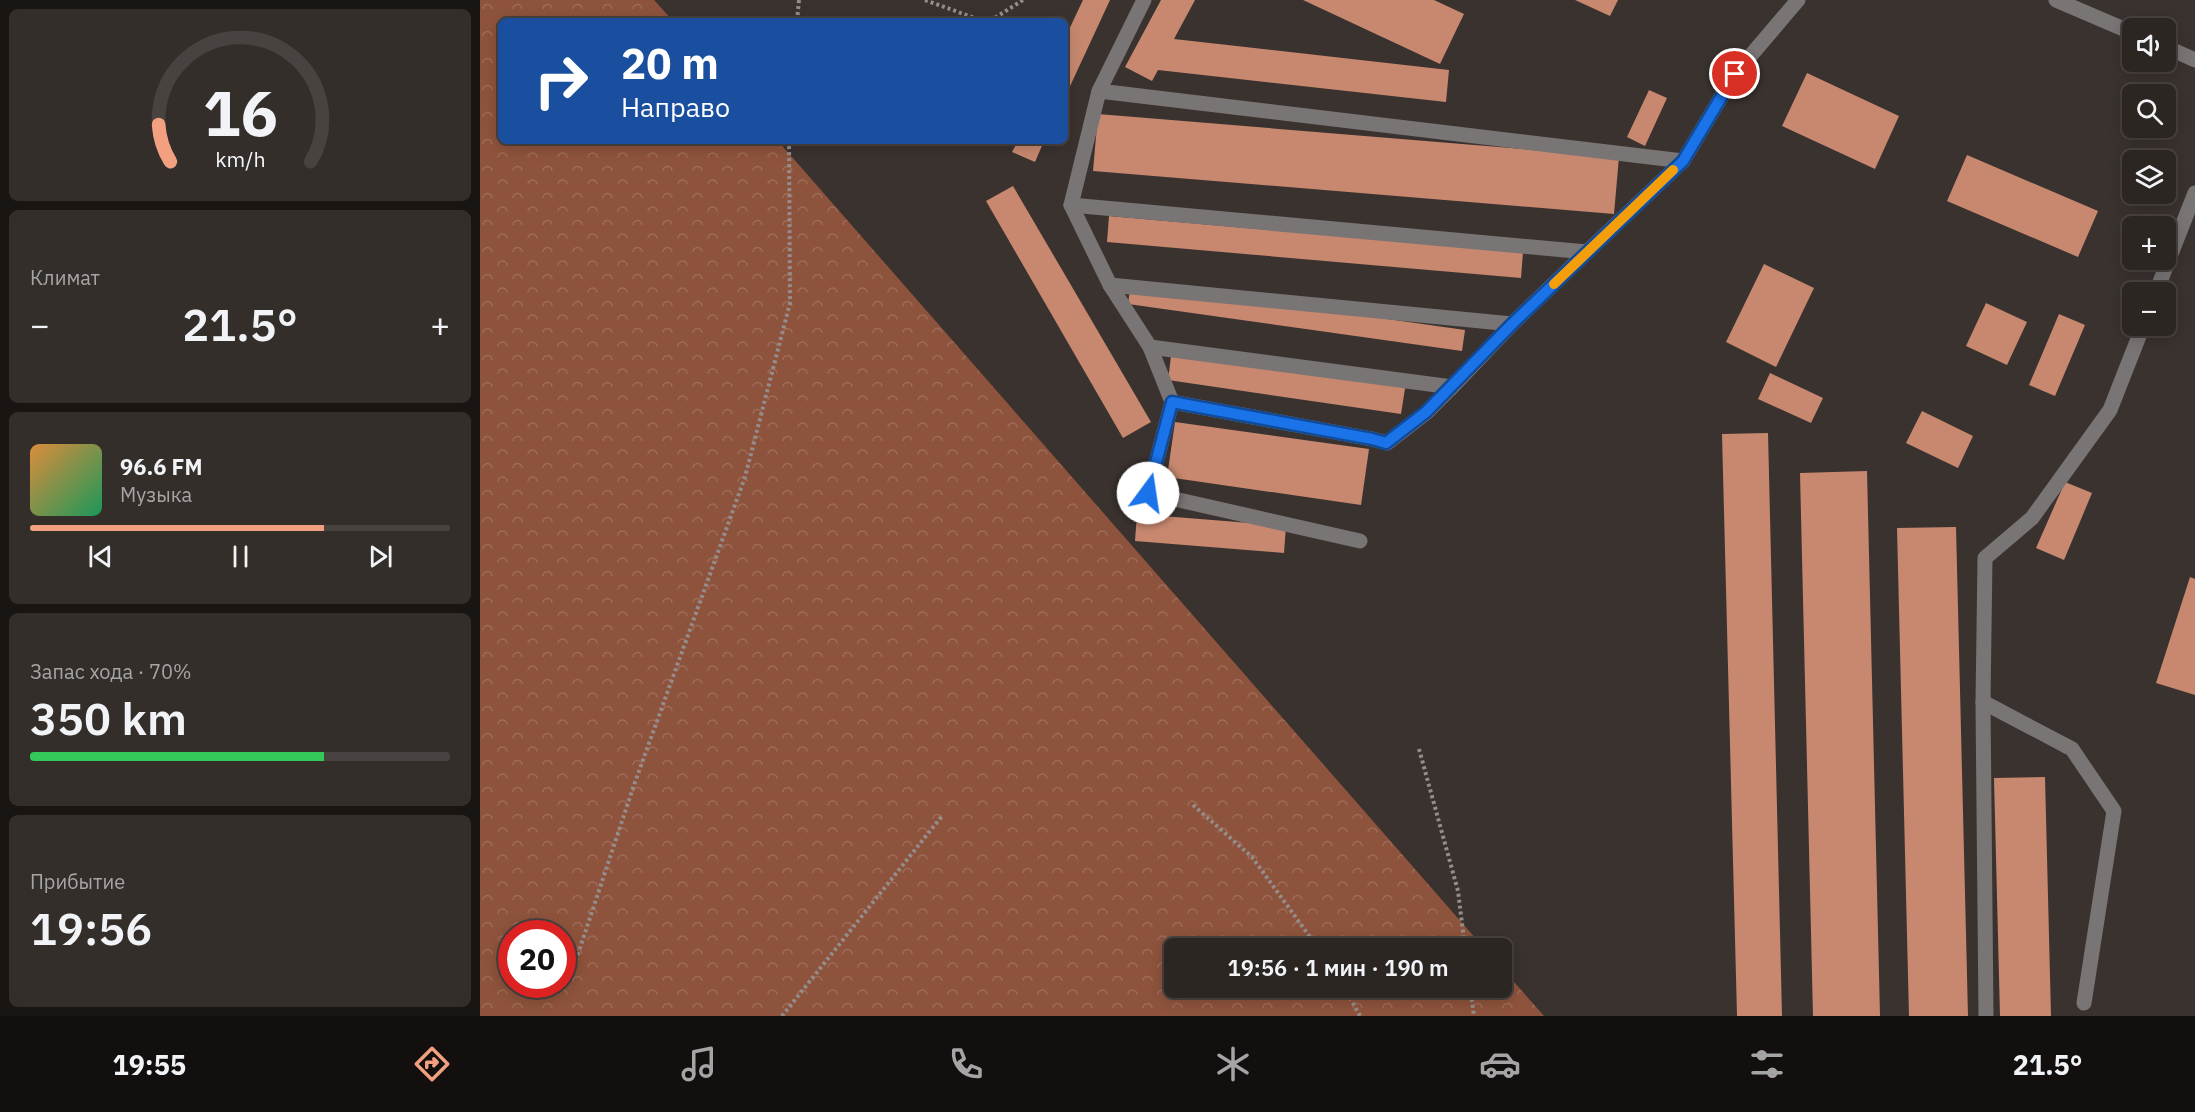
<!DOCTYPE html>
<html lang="ru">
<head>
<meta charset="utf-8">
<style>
  body { margin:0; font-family:"IBM Plex Sans",sans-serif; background:#342e2b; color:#f1f3f6; height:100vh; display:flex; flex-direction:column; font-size:22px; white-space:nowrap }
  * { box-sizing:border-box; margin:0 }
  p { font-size:20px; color:#a6a5a6 }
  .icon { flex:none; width:33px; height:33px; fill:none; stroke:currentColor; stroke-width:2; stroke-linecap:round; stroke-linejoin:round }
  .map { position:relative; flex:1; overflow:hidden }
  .drawer { display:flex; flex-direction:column; gap:9px; padding:9px; background:#181513; width:480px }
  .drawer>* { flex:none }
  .top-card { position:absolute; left:18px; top:18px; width:570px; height:126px; border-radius:9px; box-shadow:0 3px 15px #0003,0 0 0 2px #484341; background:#1a4fa0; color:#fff; overflow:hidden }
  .controls { position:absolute; left:1642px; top:18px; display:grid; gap:12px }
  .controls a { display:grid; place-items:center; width:54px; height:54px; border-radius:9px; background:#2c2623; box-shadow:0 3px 15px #0003,0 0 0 2px #484341; font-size:30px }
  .speed { position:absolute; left:18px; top:920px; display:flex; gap:12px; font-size:30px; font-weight:700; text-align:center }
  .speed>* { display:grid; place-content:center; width:78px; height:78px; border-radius:50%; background:#2c2623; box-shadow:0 3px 15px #0003,0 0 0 2px #484341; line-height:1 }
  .speed .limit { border:9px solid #d22; background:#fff; color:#111 }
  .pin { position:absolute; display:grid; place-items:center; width:51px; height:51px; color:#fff; margin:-26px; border:3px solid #fff; border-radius:50%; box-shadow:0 2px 6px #0007 }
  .me { position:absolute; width:66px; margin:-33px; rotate:14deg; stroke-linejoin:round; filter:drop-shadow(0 0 4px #0008) }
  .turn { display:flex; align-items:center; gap:21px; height:126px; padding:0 24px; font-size:27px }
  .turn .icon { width:78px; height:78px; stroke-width:2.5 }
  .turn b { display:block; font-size:42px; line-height:51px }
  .big { font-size:45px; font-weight:600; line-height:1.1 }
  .drawer .card { flex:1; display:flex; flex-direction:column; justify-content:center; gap:9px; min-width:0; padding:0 21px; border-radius:9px; background:#342e2b }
  .drawer .dial { align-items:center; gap:0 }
  .dial svg { height:156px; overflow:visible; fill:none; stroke:#484341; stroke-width:7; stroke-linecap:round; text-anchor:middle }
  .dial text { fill:#f1f3f6; stroke:none }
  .song { display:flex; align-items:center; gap:18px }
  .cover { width:72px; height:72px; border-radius:9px; background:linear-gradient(135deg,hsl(30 70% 55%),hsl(150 70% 35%)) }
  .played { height:6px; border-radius:3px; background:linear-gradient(90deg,#f2a07f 70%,#484341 70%) }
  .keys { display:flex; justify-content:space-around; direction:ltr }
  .heat { display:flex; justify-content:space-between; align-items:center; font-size:33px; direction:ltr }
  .charge { height:9px; border-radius:4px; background:linear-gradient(90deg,#34c759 70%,#484341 0) }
  .trip { position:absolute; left:684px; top:938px; width:348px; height:60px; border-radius:9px; background:#2c2623; box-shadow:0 3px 15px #0003,0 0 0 2px #484341; font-weight:600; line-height:60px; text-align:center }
  .tabs { display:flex; height:96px; justify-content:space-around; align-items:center; background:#120f0e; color:#a6a5a6 }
  .tabs .icon { width:42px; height:42px }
  .tabs .selected { color:#f2a07f }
  .tabs b { font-size:27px; color:#f1f3f6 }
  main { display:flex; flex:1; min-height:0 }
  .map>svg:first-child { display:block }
</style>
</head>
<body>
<main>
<section class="drawer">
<div class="card dial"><svg viewBox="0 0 100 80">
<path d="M14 69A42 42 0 1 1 86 69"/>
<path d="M14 69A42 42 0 0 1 8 50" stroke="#f2a07f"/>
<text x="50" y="56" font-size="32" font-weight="700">16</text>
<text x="50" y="72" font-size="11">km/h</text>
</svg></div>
<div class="card"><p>Климат</p>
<div class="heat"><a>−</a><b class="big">21.5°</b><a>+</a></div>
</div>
<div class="card">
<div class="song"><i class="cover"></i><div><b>96.6 FM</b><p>Музыка</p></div></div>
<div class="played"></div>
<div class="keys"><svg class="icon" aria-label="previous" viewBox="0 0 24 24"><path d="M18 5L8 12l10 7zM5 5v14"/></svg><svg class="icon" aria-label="pause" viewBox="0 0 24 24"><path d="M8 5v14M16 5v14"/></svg><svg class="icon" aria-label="next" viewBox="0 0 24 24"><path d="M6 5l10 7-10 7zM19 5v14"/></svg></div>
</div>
<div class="card"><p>Запас хода · 70%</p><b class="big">350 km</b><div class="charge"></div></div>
<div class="card"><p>Прибытие</p><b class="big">19:56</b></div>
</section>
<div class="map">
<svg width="1715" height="1016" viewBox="0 0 1715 1016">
  <defs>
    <pattern id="forest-crowns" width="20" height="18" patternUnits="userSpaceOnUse" patternTransform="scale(1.5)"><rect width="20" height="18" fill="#8e533c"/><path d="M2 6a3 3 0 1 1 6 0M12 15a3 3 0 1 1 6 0" fill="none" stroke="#9e6c58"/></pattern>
  </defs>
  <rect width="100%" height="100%" fill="#3a322f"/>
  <path fill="url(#forest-crowns)" fill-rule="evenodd" d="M0 0H174L193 21H21V141H298L1004 948H694V987H1022V968L1064 1016H0ZM32 933H82V984H32Z"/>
  <g fill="#c8886f">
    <path d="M603 0H630L585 97V38Z"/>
    <path d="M681 0H715L694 39 969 70 966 102 678 70 672 81 645 67Z"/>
    <path d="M823 0H954L984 14 960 64Z"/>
    <path d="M1095 0H1138L1130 16Z"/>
    <path d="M1327 73 1419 116 1395 169 1302 126Z"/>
    <path d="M1169 90 1187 98 1165 146 1147 137Z"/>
    <path d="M618 114 1139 157 1134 214 613 171Z"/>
    <path d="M538 141H564L555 162 532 152Z"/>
    <path d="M1487 155 1618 211 1598 257 1467 201Z"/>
    <path d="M533 186 671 422 643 438 506 201Z"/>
    <path d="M629 216 1043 252 1041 278 627 242Z"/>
    <path d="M1284 264 1334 288 1296 367 1246 342Z"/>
    <path d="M651 283 985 330 982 351 648 304Z"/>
    <path d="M1506 303 1547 322 1527 365 1486 346Z"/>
    <path d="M1579 314 1605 325 1575 396 1549 385Z"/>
    <path d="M692 349 926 382 921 414 688 380Z"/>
    <path d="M1290 373 1343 398 1331 423 1278 399Z"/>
    <path d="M1442 411 1493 436 1478 468 1426 443Z"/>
    <path d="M695 422 889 449 881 505 687 477Z"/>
    <path d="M1288 433 1302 1016H1257L1242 434Z"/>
    <path d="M1387 471 1400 1016H1333L1320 473Z"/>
    <path d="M1585 482 1612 493 1584 560 1556 548Z"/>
    <path d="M657 514 806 526 804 553 655 541Z"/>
    <path d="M1476 527 1488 1016H1429L1417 528Z"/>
    <path d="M1710 577 1715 579V695L1676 683Z"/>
    <path d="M1565 777 1571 1016H1520L1514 778Z"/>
  </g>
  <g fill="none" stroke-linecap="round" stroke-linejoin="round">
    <g stroke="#948d8b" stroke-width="4" stroke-dasharray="3 3" stroke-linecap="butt">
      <path d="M445 0 503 21"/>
      <path d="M317 21 319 0"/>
      <path d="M510 21 543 0"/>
      <path d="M939 749 978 891 985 948"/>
      <path d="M713 805 772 857 838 948"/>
      <path d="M92 972 154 785 265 477 310 303 309 141"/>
      <path d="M864 987 880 1016"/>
      <path d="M990 987 994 1016"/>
      <path d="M302 1016 462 816"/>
    </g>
    <g stroke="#797574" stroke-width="15">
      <path d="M664 0 619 91 1203 161 1255 74 1318 0"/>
      <path d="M1576 0 1653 33"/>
      <path d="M1686 47 1715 60"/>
      <path d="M619 91 591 205 1107 252 1203 161"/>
      <path d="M591 205 630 285 1032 324 1107 252"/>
      <path d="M630 285 670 347 972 387 1032 324"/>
      <path d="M1676 292 1715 193"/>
      <path d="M670 347 692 402 892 439 907 443 947 412 972 387"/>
      <path d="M692 402 668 493 880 541"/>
      <path d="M1503 702 1592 749 1634 811 1604 1003"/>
      <path d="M1506 1016 1503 702 1505 558 1552 518 1630 410 1663 326"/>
    </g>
  </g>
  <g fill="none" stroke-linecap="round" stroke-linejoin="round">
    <g stroke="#114b97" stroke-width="15">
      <path id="route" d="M668 493 692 402 892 439 906 443 946 412 1032 324 1203 161 1255 74"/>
    </g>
    <use href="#route" stroke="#1a73e8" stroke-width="10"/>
    <path stroke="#f59e0b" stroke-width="10" d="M1074 284 1193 170"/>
  </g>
</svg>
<div class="controls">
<a><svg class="icon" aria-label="sound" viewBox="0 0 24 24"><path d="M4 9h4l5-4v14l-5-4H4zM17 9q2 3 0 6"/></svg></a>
<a><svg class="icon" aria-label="search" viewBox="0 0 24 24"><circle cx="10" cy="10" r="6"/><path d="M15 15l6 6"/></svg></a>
<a><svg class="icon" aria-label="layers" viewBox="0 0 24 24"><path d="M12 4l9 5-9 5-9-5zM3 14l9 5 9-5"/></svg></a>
<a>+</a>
<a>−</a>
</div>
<div class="speed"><div class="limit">20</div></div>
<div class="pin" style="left:1255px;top:74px;background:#d93025"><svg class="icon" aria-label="arrive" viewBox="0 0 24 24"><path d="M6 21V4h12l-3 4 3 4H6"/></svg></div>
<svg class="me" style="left:668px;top:493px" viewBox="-20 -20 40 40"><circle r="19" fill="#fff"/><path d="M0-13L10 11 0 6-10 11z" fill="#1a73e8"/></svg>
<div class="trip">19:56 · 1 мин · 190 m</div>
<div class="top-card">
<div class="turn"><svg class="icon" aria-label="right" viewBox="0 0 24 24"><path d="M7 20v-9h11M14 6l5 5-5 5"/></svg><div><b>20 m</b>Направо</div></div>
</div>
</div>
</main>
<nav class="tabs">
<b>19:55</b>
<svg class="icon selected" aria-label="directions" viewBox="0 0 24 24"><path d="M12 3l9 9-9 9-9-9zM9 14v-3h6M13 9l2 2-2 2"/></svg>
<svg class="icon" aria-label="music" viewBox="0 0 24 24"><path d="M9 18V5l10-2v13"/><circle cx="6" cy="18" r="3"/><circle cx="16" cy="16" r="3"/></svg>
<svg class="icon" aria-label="phone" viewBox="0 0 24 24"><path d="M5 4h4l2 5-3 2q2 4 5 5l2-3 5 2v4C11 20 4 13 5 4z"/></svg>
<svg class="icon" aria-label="climate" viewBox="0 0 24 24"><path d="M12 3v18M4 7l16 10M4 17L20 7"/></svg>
<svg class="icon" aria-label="car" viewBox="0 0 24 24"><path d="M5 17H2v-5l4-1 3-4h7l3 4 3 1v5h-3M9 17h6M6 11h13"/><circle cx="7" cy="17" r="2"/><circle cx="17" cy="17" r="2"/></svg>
<svg class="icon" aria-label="filters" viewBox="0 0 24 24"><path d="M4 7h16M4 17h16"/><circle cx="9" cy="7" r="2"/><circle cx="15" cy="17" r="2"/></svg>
<b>21.5°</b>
</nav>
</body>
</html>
